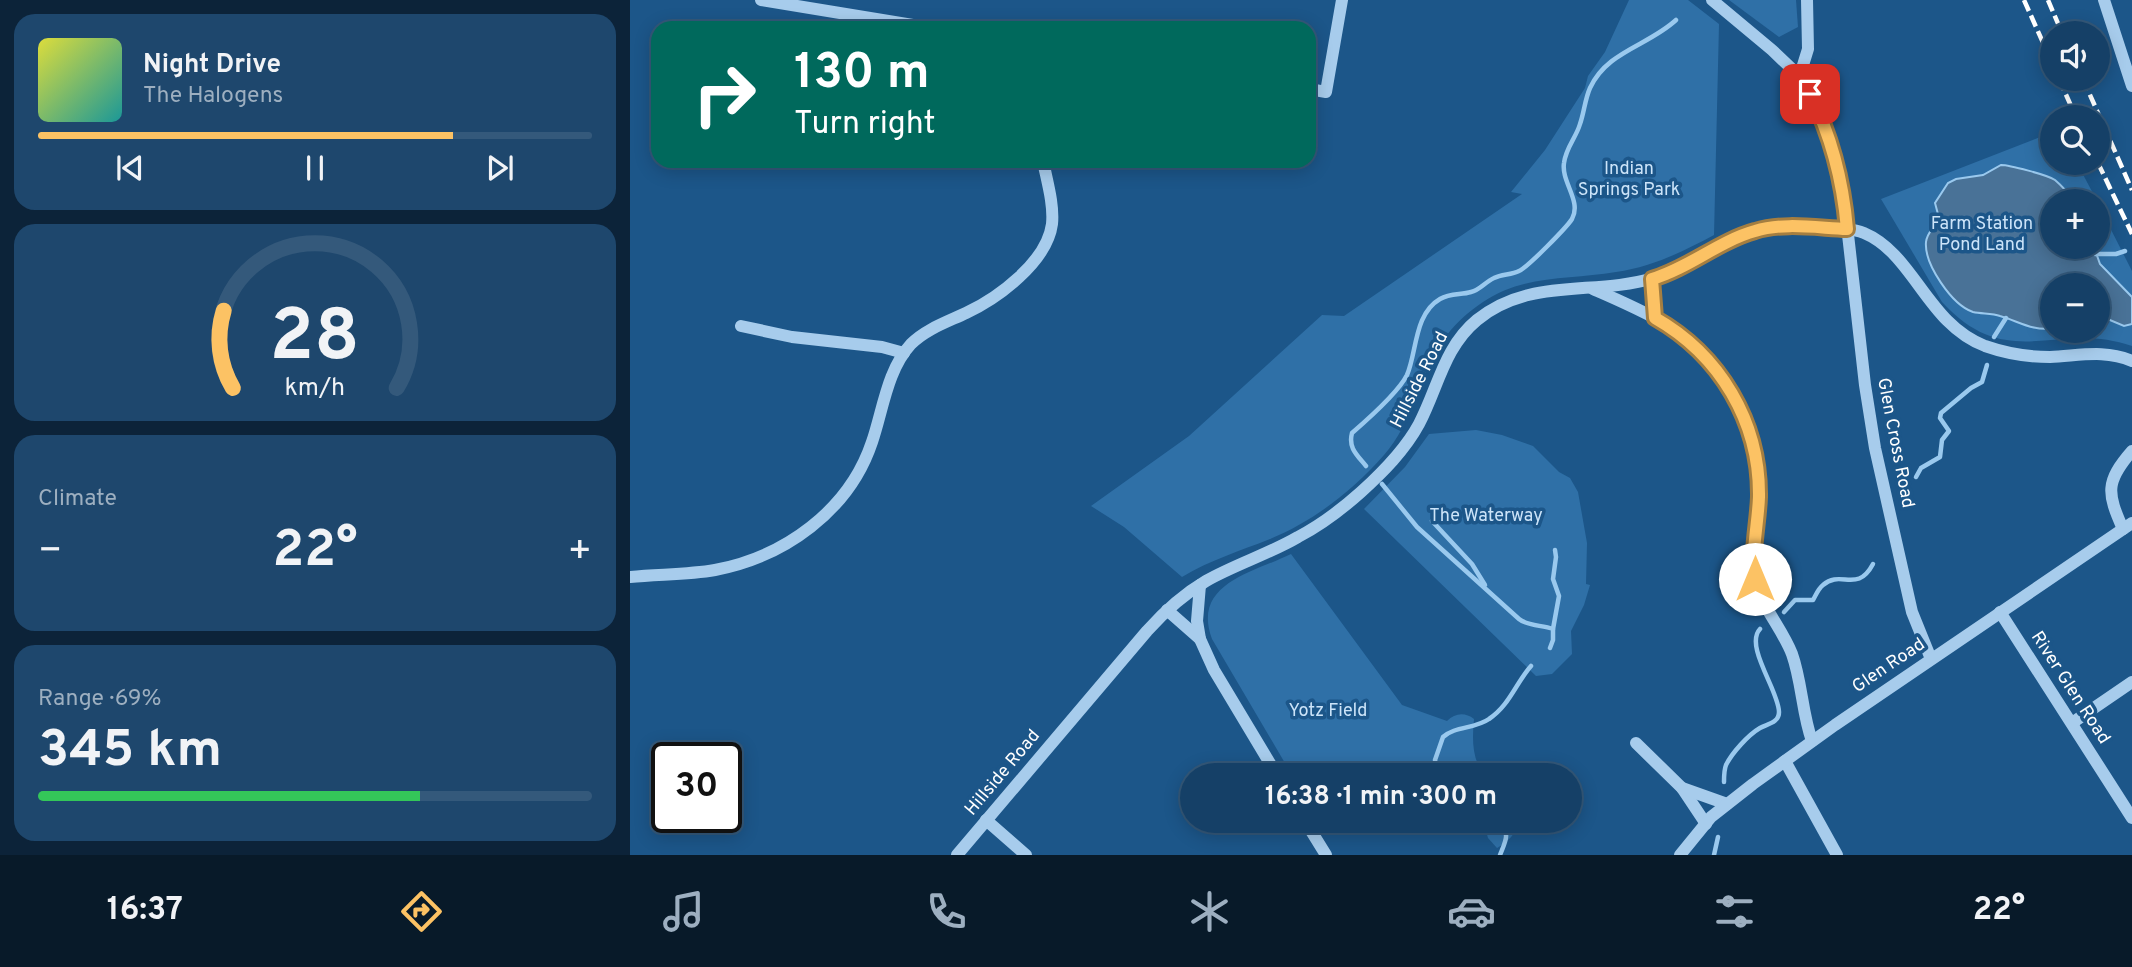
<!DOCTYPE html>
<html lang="en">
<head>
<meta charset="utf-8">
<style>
  body { margin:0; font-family:Overpass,sans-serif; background:#1e476d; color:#f1f3f6; height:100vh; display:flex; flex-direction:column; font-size:26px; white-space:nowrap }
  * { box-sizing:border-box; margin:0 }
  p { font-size:23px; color:#9dafc0 }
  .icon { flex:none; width:38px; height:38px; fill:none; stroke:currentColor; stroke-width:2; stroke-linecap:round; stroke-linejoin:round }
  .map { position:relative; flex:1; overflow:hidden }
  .drawer { display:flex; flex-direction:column; gap:14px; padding:14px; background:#0c2339; width:630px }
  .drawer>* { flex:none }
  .banner { position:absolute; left:21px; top:21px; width:665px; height:147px; border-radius:21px; box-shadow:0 4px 18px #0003,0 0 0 2px #34597b; background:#00695c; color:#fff; overflow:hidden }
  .buttons { position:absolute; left:1410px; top:21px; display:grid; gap:14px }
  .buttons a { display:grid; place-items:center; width:70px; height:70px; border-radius:50%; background:#154067; box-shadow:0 4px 18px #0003,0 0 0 2px #34597b; font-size:35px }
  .speed { position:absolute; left:21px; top:742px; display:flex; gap:14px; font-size:35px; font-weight:700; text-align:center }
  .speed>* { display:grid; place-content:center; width:91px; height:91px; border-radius:50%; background:#154067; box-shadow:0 4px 18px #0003,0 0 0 2px #34597b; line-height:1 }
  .speed .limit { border:4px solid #111; border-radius:10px; background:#fff; color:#111 }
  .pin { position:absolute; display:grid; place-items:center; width:60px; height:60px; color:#fff; margin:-30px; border-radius:14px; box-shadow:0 4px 10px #0006 }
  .me { position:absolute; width:77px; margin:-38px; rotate:0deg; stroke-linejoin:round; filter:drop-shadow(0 0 5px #0008) }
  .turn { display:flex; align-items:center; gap:24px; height:147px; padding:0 28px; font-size:32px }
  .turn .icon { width:91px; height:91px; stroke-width:2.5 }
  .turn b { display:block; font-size:49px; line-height:60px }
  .big { font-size:52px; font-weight:700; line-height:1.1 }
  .drawer .card { flex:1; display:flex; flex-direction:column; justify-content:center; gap:10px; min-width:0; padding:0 24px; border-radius:21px; background:#1e476d }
  .drawer .dial { align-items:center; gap:0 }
  .dial svg { height:182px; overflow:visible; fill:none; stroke:#34597b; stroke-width:7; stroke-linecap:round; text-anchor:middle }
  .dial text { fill:#f1f3f6; stroke:none }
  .song { display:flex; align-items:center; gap:21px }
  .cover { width:84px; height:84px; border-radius:10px; background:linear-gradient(135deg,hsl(60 70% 55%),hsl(180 70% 35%)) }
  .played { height:7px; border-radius:4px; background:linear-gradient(90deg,#fcc264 75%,#34597b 75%) }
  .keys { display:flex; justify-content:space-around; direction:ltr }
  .heat { display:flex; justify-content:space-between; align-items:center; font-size:38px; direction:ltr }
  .charge { height:10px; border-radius:5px; background:linear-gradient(90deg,#34c759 69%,#34597b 0) }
  .trip { position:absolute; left:550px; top:763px; width:402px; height:70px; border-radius:35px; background:#154067; box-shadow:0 4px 18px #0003,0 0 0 2px #34597b; font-weight:700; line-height:70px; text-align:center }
  .menu { display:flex; height:112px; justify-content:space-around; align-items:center; background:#081a29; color:#9dafc0 }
  .menu .icon { width:49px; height:49px }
  .menu .active { color:#fcc264 }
  .menu b { font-size:32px; color:#f1f3f6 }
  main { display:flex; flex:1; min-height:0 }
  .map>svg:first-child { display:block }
</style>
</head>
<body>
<main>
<section class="drawer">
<div class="card">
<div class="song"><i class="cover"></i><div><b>Night Drive</b><p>The Halogens</p></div></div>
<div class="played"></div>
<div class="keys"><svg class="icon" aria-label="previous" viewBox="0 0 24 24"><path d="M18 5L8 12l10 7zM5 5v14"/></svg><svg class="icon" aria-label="pause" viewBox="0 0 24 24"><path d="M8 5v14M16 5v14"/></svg><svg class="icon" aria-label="next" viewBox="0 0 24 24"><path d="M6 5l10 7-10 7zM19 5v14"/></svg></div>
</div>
<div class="card dial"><svg viewBox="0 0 100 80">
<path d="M14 69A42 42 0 1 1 86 69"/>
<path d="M14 69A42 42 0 0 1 10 35" stroke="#fcc264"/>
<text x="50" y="56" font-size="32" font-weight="700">28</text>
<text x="50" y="72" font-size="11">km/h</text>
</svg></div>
<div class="card"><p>Climate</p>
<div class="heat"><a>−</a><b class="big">22°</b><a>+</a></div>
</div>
<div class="card"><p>Range · 69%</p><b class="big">345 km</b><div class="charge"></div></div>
</section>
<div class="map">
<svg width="1502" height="855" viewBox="0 0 1502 855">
  <rect width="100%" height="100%" fill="#1c5689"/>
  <g fill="#2f70a7" fill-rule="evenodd">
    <path d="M999 0H1058L1089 24 1084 235C1052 252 1022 267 986 272 940 280 894 274 853 302 838 312 822 326 812 342 789 378 783 422 754 455 722 491 684 521 640 539 610 551 580 560 552 577L494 527 461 506 559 436 692 315 714 316 892 194 881 192 915 150 955 88 958 76 975 52Z"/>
    <path d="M1099 0H1166L1168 27 1149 37Z"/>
    <path d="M1423 132V163H1447L1467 201H1423V247H1468V204L1502 271V346C1427 320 1378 374 1312 302L1251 199ZM1423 285H1468V331H1423Z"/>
    <path d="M846 430 872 435 903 446 929 472 940 478 948 492 957 543 956 584 960 585 954 605 941 631 942 654 922 674 906 676 734 509 775 467 799 434Z"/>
    <path d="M661 554 772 705 817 721C825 713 835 712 844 719 842 740 842 759 854 775H802L800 762 767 775H662L582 639C561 583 625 572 661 554Z"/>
    <path d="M853 821H888C887 834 877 842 867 848L858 838Z"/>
  </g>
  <path fill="#497297" stroke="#9ac9ee" stroke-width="2" d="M1371 165C1379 165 1418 175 1425 180 1432 186 1439 194 1444 201H1423V247H1464L1470 264 1502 297V324L1494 326 1468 315V285H1423V328C1404 332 1388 321 1370 316 1362 313 1352 314 1343 312 1322 305 1294 264 1296 242 1297 232 1305 227 1309 218L1305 203 1318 183 1326 179 1353 175Z"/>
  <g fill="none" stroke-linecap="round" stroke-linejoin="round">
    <g stroke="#9ac9ee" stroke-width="4.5">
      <path d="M1465 254H1486L1495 251"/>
      <path d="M1364 337 1376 318"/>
      <path d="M736 466C727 455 718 448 722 433 737 420 769 391 777 375 787 352 784 314 810 299 820 293 831 295 841 292 850 290 855 282 864 278 872 274 881 275 889 271 898 267 937 227 942 219 952 201 931 182 934 163 936 147 946 138 950 124 954 113 955 99 960 88 977 51 1018 46 1046 20"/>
      <path d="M1286 477 1291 468 1310 457 1312 440 1319 431 1310 418 1311 413 1341 388 1352 382 1357 365"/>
      <path d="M752 484 787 527 889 619C897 626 912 625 923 629V640L920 648"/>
      <path d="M802 521 842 564 855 585"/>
      <path d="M1154 612 1165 600H1183C1186 595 1188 589 1193 585 1211 569 1227 594 1243 564"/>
      <path d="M923 629 929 596 923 579 926 557 925 550"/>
      <path d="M808 775 805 760 813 737C825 726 845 729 859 719 879 706 886 683 901 666"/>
      <path d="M1094 782C1094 776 1094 770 1096 765 1102 753 1118 735 1130 728 1137 724 1149 723 1149 712 1149 691 1114 646 1130 629"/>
      <path d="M870 855C876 840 880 835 870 821"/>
      <path d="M1084 855 1088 837"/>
    </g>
    <g stroke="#a7ccec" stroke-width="12">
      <path d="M131 0 301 28"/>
      <path d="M1082 0 1142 50 1162 69 1185 105 1198 141 1215 208 1235 385 1245 448 1282 612 1301 659"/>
      <path d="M1474 0 1502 86"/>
      <path d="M1169 78 1178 49 1177 0"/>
      <path d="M679 89 696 92 712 0"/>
      <path d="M1022 279 1025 318"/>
      <path d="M963 289C990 301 1019 313 1044 329 1096 364 1127 425 1129 487 1130 517 1119 548 1124 577 1130 605 1152 628 1162 654 1172 682 1172 713 1182 741"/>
      <path d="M111 326 162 337 252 347 274 353"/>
      <path d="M1493 529C1477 493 1475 482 1502 451"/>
      <path d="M0 577C28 574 57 575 85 570 154 557 219 511 242 442 253 410 257 370 281 344 296 329 317 322 336 313 368 298 417 262 422 224 424 204 417 181 413 161"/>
      <path d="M570 585 567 621 570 639 584 670 647 775"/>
      <path d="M537 610 570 639"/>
      <path d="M1370 612 1502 818"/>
      <path d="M1442 723 1502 682"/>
      <path d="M1006 743 1052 788 1076 824"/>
      <path d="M1155 761 1207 855"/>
      <path d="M1052 788 1097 804"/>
      <path d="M356 820 396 855"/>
      <path d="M675 821 696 855"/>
      <path d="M327 855 517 631C534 612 554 594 576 581 606 564 639 554 668 537 691 525 712 509 731 492 753 472 775 450 789 424 808 388 814 347 847 320 900 277 963 296 1024 278 1063 267 1095 236 1133 229 1155 225 1214 225 1234 233 1284 254 1297 324 1355 346 1375 353 1398 357 1420 357 1448 356 1475 349 1502 361"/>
      <path d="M1050 855 1081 817 1123 784 1205 725 1502 523"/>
    </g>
    <g stroke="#fff" stroke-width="4.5" stroke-dasharray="12 5" stroke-linecap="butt">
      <path d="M1394 0 1423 65"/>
      <path d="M1418 0 1432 33"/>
      <path d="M1429 79 1446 117"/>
      <path d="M1453 79 1502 190"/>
      <path d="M1468 163 1502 234"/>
    </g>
  </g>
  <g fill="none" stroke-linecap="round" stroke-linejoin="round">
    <g stroke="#a47e41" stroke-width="18">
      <path id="route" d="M1125 579C1121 552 1128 524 1129 497 1130 422 1090 355 1025 318L1022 279C1059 268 1089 241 1125 231 1154 222 1188 228 1217 229 1213 183 1201 135 1180 94"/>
    </g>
    <use href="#route" stroke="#fcc264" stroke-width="12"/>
  </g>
  <g text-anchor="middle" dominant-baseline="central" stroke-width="7" stroke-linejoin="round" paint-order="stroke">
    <g font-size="18" fill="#cce4f9" stroke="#1c5689">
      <text x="999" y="169">Indian<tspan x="999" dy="21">Springs Park</tspan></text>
      <text x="1352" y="224">Farm Station<tspan x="1352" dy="21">Pond Land</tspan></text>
      <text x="856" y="516">The Waterway</text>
      <text x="698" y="711">Yotz Field</text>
    </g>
    <g font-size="18" fill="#fff" stroke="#1c5689">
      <text transform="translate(790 380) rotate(-63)">Hillside Road</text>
      <text transform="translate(1265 443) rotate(79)">Glen Cross Road</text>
      <text transform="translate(1259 666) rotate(-34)">Glen Road</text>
      <text transform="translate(1440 688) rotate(57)">River Glen Road</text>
      <text transform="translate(373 773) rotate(-50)">Hillside Road</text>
    </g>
  </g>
</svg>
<div class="buttons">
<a><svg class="icon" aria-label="sound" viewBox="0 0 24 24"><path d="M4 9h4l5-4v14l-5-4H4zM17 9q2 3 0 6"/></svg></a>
<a><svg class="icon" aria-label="search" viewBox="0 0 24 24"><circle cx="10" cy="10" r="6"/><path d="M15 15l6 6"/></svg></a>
<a>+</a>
<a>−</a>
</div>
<div class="speed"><div class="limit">30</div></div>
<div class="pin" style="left:1180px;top:94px;background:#d93025"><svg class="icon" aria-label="arrive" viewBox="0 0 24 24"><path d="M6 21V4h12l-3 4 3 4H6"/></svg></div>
<svg class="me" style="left:1125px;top:579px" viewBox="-20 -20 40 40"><circle r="19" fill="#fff"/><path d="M0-13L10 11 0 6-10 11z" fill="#fcc264"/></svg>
<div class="trip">16:38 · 1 min · 300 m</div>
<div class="banner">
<div class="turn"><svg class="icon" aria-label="right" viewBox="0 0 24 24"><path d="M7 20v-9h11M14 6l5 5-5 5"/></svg><div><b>130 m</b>Turn right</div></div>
</div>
</div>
</main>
<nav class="menu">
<b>16:37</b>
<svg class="icon active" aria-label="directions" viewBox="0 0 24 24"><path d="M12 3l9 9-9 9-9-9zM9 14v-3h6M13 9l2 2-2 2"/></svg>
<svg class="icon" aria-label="music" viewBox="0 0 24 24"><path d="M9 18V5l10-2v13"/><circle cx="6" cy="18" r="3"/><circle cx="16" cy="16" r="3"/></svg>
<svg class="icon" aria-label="phone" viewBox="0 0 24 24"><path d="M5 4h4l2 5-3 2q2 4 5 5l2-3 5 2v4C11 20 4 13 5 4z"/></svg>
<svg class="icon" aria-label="climate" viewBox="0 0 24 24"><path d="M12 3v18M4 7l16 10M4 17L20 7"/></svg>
<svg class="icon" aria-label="car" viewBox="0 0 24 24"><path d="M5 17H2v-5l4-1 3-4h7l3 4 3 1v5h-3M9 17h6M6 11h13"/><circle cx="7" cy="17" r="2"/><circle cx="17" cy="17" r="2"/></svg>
<svg class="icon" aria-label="filters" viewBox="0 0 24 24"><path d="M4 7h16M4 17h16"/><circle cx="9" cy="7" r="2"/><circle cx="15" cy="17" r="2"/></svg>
<b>22°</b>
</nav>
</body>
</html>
